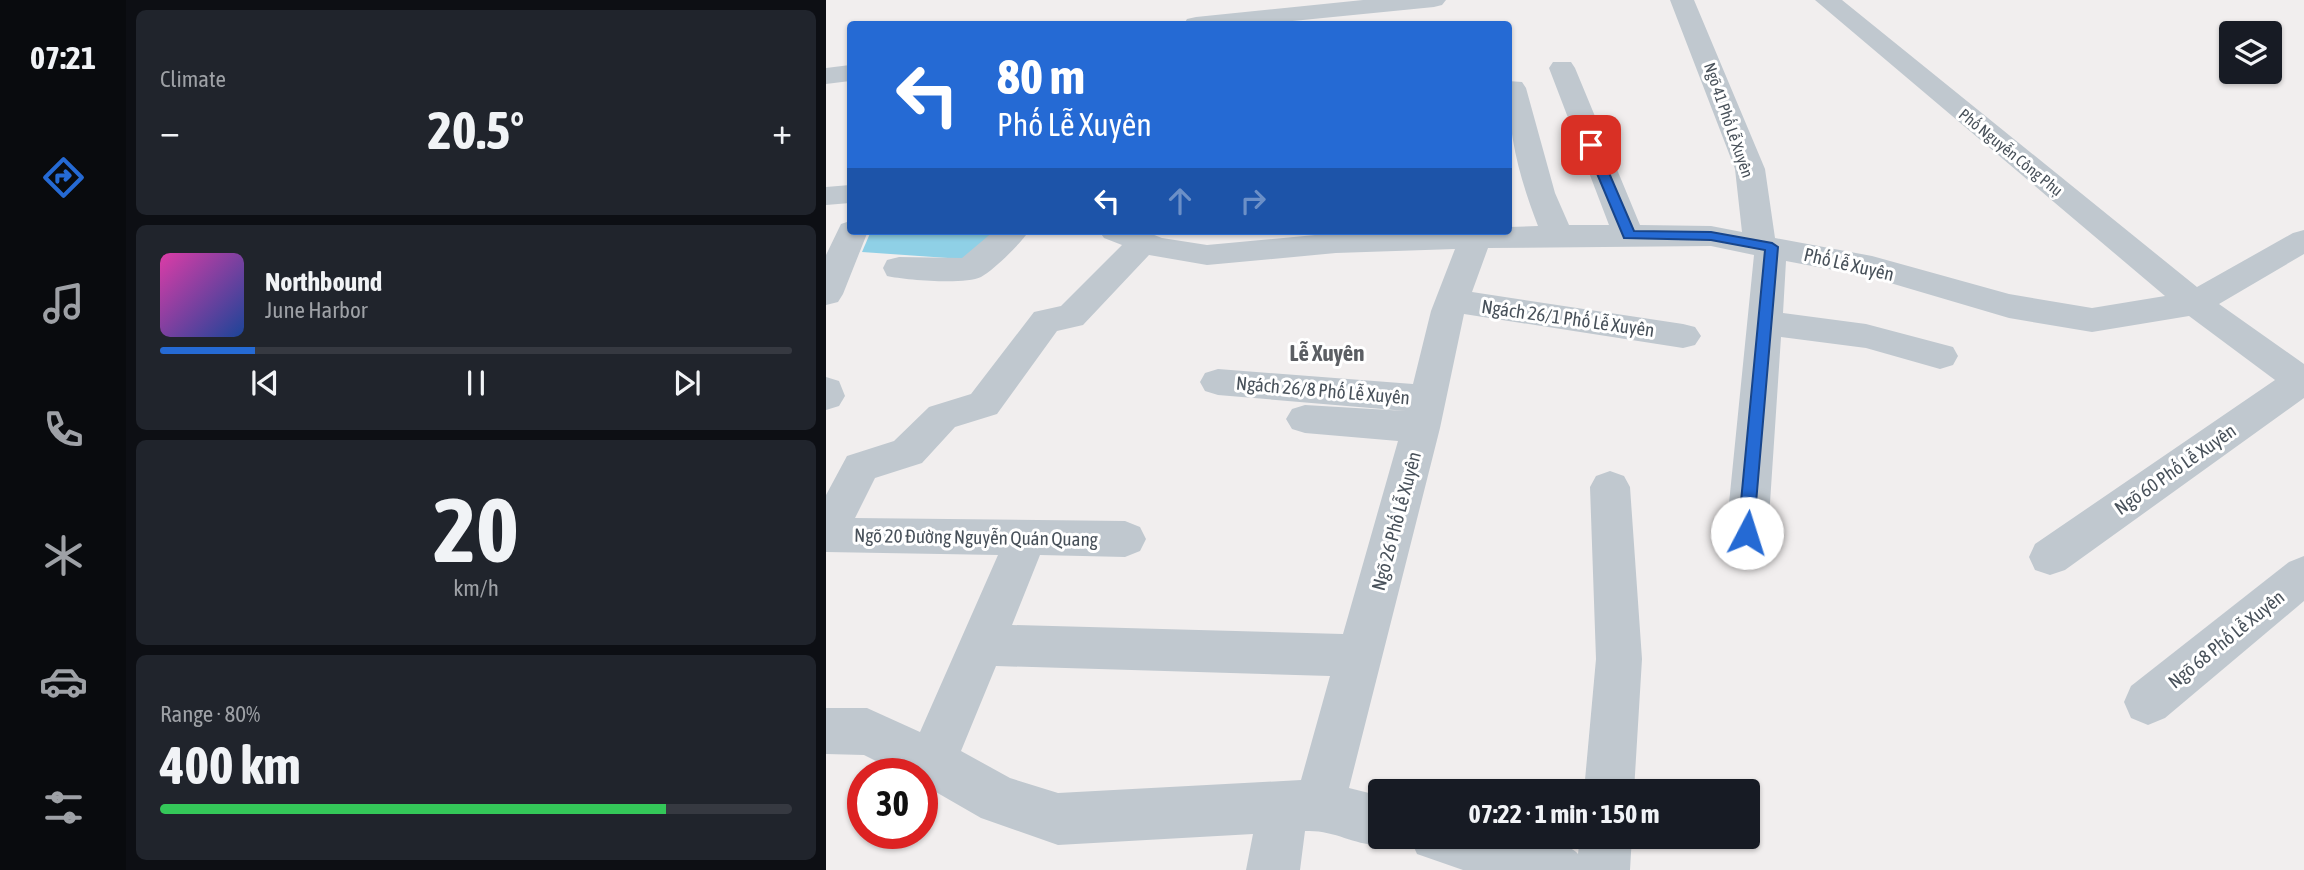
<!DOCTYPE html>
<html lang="en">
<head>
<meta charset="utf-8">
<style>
  body { margin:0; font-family:"Asap Condensed",sans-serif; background:#20242c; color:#f1f3f6; height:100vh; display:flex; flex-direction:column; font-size:26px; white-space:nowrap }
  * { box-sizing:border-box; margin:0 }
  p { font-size:23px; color:#9ea1a6 }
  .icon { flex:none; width:38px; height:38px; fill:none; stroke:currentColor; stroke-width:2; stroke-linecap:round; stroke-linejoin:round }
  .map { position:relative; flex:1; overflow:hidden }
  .side { display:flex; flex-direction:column; gap:10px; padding:10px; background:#0d0f14; width:700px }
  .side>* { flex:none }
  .hud { position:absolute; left:21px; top:21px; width:665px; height:214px; border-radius:7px; box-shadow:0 2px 5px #0004; background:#256ad4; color:#fff; overflow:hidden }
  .buttons { position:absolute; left:1393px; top:21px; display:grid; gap:14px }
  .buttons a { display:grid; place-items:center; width:63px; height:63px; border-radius:7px; background:#171b24; box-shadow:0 2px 5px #0004; font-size:35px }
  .speed { position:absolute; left:21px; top:758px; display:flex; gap:14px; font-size:35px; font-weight:700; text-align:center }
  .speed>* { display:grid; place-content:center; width:91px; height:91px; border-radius:50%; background:#171b24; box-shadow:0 2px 5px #0004; line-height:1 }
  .speed .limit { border:10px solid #d22; background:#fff; color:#111 }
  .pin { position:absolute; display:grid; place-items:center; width:60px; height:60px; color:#fff; margin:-30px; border-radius:14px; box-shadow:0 4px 10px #0006 }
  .me { position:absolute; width:77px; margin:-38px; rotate:5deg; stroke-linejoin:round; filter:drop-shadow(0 0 5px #0008) }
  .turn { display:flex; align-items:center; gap:24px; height:147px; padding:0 35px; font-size:32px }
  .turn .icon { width:91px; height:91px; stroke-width:2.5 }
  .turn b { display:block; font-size:49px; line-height:60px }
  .lanes { display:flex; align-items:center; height:66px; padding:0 35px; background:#0003; justify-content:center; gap:35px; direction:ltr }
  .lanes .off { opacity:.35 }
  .big { font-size:52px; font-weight:700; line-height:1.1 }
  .side .widget { flex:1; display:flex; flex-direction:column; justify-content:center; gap:10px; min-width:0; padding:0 24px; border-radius:10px; background:#20242c }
  .side .dial { align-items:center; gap:0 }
  .dial b { font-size:91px; line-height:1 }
  .song { display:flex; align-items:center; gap:21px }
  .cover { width:84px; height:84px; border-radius:10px; background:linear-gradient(135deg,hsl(320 70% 55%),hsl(220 70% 35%)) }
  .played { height:7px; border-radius:4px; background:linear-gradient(90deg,#256ad4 15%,#363941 15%) }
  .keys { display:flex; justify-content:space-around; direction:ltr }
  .heat { display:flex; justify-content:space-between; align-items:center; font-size:38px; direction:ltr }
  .charge { height:10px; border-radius:5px; background:linear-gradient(90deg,#34c759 80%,#363941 0) }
  .trip { position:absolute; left:542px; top:779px; width:392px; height:70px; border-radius:7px; background:#171b24; box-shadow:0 2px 5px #0004; font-weight:700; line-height:70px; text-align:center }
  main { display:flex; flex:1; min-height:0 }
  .tabs { display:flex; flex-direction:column; width:126px; justify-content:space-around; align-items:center; background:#090b0e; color:#9ea1a6 }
  .tabs .icon { width:49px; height:49px }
  .tabs .selected { color:#256ad4 }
  .tabs b { font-size:32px; color:#f1f3f6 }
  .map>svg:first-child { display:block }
</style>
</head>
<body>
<main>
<nav class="tabs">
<b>07:21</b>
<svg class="icon selected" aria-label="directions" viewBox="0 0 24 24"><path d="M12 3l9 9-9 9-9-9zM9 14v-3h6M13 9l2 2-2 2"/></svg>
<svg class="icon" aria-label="music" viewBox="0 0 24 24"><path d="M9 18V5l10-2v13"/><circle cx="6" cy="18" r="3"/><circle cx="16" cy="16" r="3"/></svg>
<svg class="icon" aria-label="phone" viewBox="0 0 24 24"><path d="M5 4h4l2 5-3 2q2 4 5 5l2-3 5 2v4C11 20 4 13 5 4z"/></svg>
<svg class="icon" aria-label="climate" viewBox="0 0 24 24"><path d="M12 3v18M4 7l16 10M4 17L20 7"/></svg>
<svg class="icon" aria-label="car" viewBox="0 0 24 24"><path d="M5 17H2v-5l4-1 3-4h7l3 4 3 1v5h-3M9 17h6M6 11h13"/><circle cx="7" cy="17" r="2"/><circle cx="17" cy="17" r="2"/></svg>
<svg class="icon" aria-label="filters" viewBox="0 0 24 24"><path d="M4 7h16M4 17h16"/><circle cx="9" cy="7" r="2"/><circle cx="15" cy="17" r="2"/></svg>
</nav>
<section class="side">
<div class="widget"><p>Climate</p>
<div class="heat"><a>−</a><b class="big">20.5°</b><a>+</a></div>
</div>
<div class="widget">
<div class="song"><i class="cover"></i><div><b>Northbound</b><p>June Harbor</p></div></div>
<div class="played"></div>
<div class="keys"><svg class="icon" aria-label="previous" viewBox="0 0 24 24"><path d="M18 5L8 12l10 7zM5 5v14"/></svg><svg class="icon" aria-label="pause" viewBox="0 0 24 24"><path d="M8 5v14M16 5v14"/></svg><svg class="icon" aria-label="next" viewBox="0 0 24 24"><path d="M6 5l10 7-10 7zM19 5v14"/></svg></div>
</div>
<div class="widget dial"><b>20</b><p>km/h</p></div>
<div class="widget"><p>Range · 80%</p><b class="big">400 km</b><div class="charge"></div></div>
</section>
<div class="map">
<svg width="1478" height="870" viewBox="0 0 1478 870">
  <rect width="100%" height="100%" fill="#f1eeee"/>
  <path fill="#8fd0e6" d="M45 231H180L136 259 36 252Z"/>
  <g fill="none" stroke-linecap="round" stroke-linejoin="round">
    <g fill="#c0c8cf" fill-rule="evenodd">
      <path d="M537 0H620L616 5 608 7 437 24H358L361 19 370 17Z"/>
      <path d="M844 0H868L939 169 949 238 1046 256 1183 294 1266 308 1339 296 989 0H1016L1371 287 1467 233 1478 230V254L1393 304 1478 364V398L1239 570 1224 575 1209 570 1203 557 1209 544 1449 380 1363 316 1266 332 1183 318 1044 277 960 261 957 313 1040 324 1127 347 1132 356 1127 365 1114 369 1040 348 955 337 942 533 936 545 921 550 906 545 900 533 928 255 885 246 662 248 646 292 857 324 869 327 875 336 869 345 857 348 638 314 614 428 523 788 555 796V836H575L573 840C538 855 516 829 479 831L474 870H420L427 834 232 845 155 818 96 784V774H76L38 755 0 754V708H41L94 732 172 555 0 552V495L21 456 68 441 103 407 145 394 208 312 235 306 296 245 278 238 273 231H318L336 238 381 245 510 233 682 231V227L712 226C693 177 682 134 682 81L696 82 700 88 729 193 743 225H783L723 68 727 62H745L749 68 814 225 885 226 916 232 909 169ZM629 249 605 311 587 384 392 369 379 373 374 382 379 391 392 395 580 411 479 405 466 409 460 419 466 429 479 433 572 441 517 634 186 625 214 555 299 557 314 551 320 539 314 527 299 521 29 518 49 478 96 463 129 427 171 414 231 331 257 325 323 255 381 265 510 253ZM170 666 504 676 475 780 232 793 184 778 135 751Z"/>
      <path d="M24 65V81L0 84V68Z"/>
      <path d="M24 185V203L0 205V187Z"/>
      <path d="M24 221V231H42L17 294 12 302 0 305V255L15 224Z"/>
      <path d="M168 231H203C195 243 168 270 155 277 139 285 79 280 61 276L57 268 61 260 73 257 136 258Z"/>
      <path d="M0 377 13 381 19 396 13 406 0 410Z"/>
      <path d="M784 471 798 476 804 487 816 659 808 791H758L770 659 764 487 770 476Z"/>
      <path d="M1478 556V601L1339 718 1322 725 1305 718 1298 702 1305 686 1463 562Z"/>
      <path d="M583 836C620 836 729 828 752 854L754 836H806L804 870H637L591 854Z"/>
    </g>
  </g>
  <path fill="#256ad4" stroke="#18458a" stroke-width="2" d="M765 142 771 145 808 231 885 232 946 243 952 247 927 538H915L912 533 939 250 885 240 798 238 759 145Z"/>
  <g text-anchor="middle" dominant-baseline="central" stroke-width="6" stroke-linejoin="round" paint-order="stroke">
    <g font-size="16" fill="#48515a" stroke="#fff">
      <text transform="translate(903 120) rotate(71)">Ngõ 41 Phố Lễ Xuyên</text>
      <text transform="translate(1185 152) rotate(39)">Phố Nguyễn Công Phụ</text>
    </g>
    <g font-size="19" fill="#48515a" stroke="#fff">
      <text transform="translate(1023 264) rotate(13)">Phố Lễ Xuyên</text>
      <text transform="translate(742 318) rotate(8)">Ngách 26/1 Phố Lễ Xuyên</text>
      <text transform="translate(497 390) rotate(5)">Ngách 26/8 Phố Lễ Xuyên</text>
      <text transform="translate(1349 469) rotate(-35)">Ngõ 60 Phố Lễ Xuyên</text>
      <text transform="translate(570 521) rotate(-75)">Ngõ 26 Phố Lễ Xuyên</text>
      <text transform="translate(150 537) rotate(1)">Ngõ 20 Đường Nguyễn Quán Quang</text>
      <text transform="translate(1400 639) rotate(-39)">Ngõ 68 Phố Lễ Xuyên</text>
    </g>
    <g font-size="23" font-weight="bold" fill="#5b5e63" stroke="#fff">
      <text x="501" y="353">Lễ Xuyên</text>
    </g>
  </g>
</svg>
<div class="buttons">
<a><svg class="icon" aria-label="layers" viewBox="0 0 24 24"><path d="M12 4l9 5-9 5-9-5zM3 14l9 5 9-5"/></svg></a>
</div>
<div class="speed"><div class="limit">30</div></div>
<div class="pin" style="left:765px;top:145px;background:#d93025"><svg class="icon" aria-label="arrive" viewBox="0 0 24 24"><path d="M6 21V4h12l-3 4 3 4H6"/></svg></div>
<svg class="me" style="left:921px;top:533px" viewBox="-20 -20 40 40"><circle r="19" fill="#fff"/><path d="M0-13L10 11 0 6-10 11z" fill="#256ad4"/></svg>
<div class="trip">07:22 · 1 min · 150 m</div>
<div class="hud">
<div class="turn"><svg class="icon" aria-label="left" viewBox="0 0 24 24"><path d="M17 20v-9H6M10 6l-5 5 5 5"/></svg><div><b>80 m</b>Phố Lễ Xuyên</div></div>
<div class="lanes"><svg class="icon" aria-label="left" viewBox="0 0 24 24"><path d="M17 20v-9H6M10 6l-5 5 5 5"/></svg><svg class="icon off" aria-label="ahead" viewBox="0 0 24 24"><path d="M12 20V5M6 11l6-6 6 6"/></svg><svg class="icon off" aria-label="right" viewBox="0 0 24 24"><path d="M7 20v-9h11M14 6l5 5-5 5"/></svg></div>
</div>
</div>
</main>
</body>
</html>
